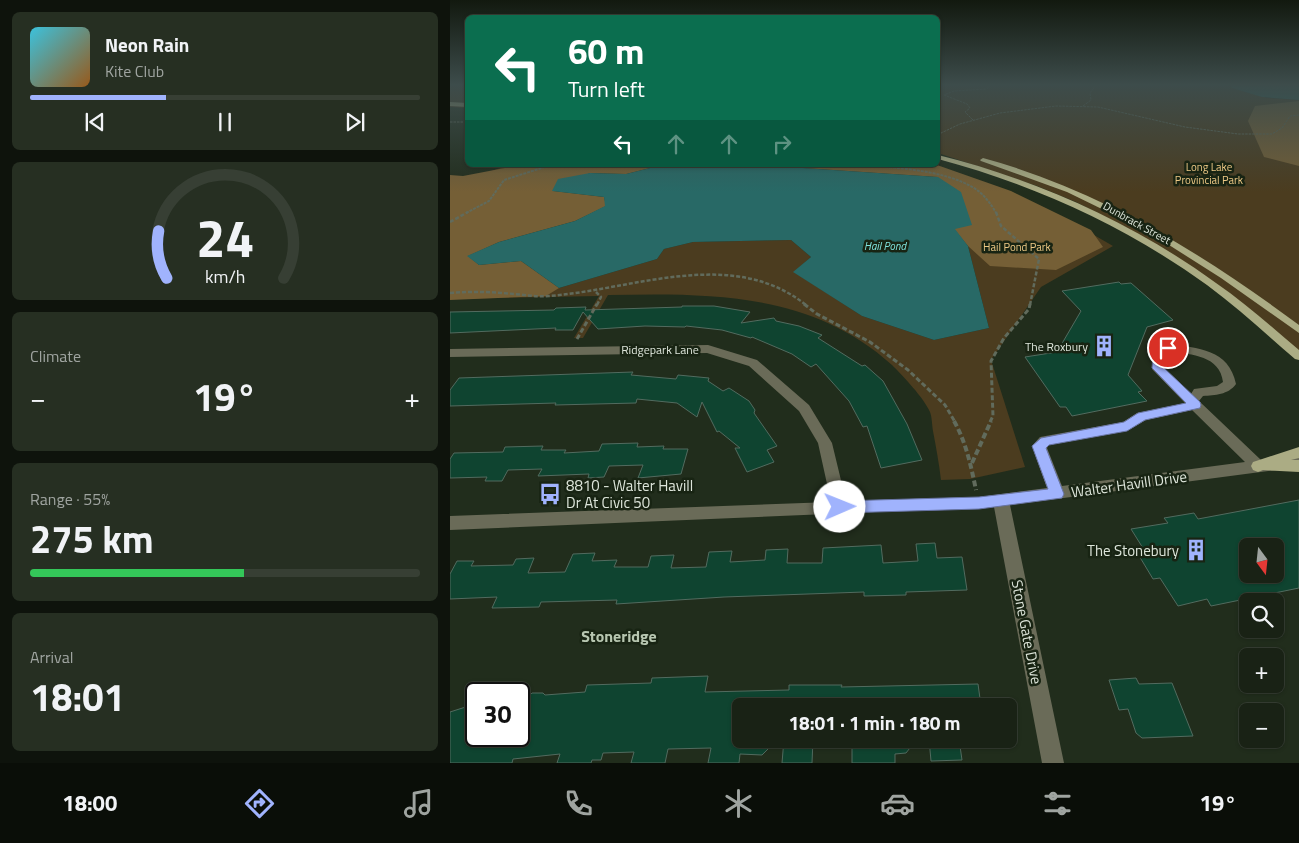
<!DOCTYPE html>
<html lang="en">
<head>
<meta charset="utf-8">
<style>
  body { margin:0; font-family:"Titillium Web",sans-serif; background:#262f22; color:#f1f3f6; height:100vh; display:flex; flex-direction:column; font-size:19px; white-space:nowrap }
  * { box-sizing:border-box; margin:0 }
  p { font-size:16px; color:#9fa4a0 }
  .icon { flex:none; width:28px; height:28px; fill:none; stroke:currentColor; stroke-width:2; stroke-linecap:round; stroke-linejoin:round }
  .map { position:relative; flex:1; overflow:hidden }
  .details { display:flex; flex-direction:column; gap:12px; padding:12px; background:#0e130c; width:450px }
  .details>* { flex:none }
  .top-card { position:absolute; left:15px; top:15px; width:475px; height:152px; border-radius:8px; box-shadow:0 1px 4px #0004,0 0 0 1px #373f34; background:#0b6e4f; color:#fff; overflow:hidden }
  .needle { width:32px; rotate:165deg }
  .fabs { position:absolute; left:789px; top:538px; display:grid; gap:10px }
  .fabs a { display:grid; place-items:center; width:45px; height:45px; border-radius:8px; background:#192215; box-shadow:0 1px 4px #0004,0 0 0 1px #373f34; font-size:25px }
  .speed { position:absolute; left:15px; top:682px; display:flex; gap:10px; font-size:25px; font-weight:700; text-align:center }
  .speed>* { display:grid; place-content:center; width:65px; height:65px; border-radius:50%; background:#192215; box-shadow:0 1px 4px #0004,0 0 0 1px #373f34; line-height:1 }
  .speed .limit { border:2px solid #111; border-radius:8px; background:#fff; color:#111 }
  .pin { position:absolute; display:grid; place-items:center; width:42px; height:42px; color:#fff; margin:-21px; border:2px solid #fff; border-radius:50%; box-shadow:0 1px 5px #0007 }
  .me { position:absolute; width:55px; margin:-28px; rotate:89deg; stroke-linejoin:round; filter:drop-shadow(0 0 4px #0008) }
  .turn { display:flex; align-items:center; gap:18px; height:105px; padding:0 20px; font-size:22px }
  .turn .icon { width:65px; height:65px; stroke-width:2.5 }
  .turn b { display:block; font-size:35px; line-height:42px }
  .lanes { display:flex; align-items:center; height:48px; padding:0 20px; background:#0003; justify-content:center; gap:25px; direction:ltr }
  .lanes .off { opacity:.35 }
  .big { font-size:38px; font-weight:700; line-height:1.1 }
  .details .widget { flex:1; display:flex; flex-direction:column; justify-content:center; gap:8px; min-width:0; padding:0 18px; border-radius:8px; background:#262f22 }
  .details .dial { align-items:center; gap:0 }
  .dial svg { height:130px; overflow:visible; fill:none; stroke:#373f34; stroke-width:7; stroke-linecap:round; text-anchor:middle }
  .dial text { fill:#f1f3f6; stroke:none }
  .song { display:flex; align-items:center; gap:15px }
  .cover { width:60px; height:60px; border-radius:8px; background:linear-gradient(135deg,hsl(190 70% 55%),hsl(30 70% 35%)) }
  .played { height:5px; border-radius:2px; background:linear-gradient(90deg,#a0b3fd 35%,#373f34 35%) }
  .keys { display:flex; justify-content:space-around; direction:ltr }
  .heat { display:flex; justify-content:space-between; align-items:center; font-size:28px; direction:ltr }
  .charge { height:8px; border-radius:4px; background:linear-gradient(90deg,#34c759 55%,#373f34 0) }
  .trip { position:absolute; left:282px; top:698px; width:285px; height:50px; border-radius:8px; background:#192215; box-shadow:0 1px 4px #0004,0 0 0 1px #373f34; font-weight:700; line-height:50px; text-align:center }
  .tab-bar { display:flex; height:80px; justify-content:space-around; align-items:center; background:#0a0e08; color:#9fa4a0 }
  .tab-bar .icon { width:35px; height:35px }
  .tab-bar .current { color:#a0b3fd }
  .tab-bar b { font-size:22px; color:#f1f3f6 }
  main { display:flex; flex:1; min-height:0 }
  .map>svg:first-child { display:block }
</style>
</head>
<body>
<main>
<section class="details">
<div class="widget">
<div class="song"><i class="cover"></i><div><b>Neon Rain</b><p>Kite Club</p></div></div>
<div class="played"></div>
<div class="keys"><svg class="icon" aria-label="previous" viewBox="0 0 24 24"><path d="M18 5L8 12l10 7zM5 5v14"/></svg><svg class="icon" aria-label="pause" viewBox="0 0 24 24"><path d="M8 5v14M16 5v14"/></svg><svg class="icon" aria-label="next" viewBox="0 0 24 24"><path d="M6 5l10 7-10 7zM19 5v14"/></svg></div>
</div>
<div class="widget dial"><svg viewBox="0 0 100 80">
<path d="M14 69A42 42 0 1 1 86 69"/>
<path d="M14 69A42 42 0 0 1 9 40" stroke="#a0b3fd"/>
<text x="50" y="56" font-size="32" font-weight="700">24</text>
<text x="50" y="72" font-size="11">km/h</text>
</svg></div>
<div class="widget"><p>Climate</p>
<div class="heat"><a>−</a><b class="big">19°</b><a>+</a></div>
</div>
<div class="widget"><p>Range · 55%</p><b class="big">275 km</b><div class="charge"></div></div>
<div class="widget"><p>Arrival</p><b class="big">18:01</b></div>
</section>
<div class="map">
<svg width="849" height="763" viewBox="0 0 849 763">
  <rect width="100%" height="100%" fill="#212d1c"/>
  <g fill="#4b3c1f">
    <path d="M0 85H17V108L0 107Z"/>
    <path d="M488 85H783L782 88 817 98 849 100V351L679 229 626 202 587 186 488 153Z"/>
    <path d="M60 165H212L176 174 140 173 108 179 103 191 154 197 156 206 125 221 49 242 18 256 29 265 71 261 109 288 207 259 214 249 243 242 341 240 361 257 344 272 412 316 484 340 539 328 518 246 504 229 522 225 511 192 487 177 308 165H474L533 183 575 200 618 220 663 246 591 287 541 360 575 467 520 479 491 480C489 463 486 447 483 431 482 425 482 417 480 412 474 398 453 376 442 365 362 292 259 293 158 295L133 338H124L149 296 0 299V184Z"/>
  </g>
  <g fill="#755f36">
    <path d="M849 101V166L814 157 798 121 805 106Z"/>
    <path d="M70 165H212L176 174 140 173 103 191 154 197 156 206 125 221 49 242 18 256 29 265 71 261 109 288 96 296 0 300V175L13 176Z"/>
    <path d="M308 165H487L561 191 641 230 653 247 606 270 540 266 518 246 504 229 488 177Z"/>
  </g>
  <g fill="#286966">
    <path d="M783 85H849V100L812 97 782 88 781 86Z"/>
    <path d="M212 165H308L488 177 511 192 522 225 505 229 518 246 539 328 484 340 412 316 343 272 361 257 341 240 243 242 214 249 207 259 109 288 71 261 29 265 17 256 49 242 125 221 155 206 154 197 102 191 108 179 140 173 176 174Z"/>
  </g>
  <g fill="#0f4430" stroke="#526b5f" fill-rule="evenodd">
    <path d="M669 282 671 284 681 283 723 320 697 327 678 375 692 391 688 392 697 401 622 416 616 407H610L575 357 607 352 631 311 612 291Z"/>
    <path d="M232 306H264L300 312 291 323 324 318 326 321 349 326 372 335 368 338 412 366 415 365 433 381 457 424 472 460 431 468 417 426 413 427 399 401 366 364 361 367 342 354 302 337 301 338 272 330 236 326 235 327 195 326 148 329 133 312 123 330H105L106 328 0 333V312L104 310 106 308 136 307 135 310 232 307Z"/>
    <path d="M183 372 181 375 226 379 228 375 259 378 258 381 273 391 279 388 299 401 305 410 304 413 327 446 317 450 324 462 297 472 285 448H290L269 431 267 432 252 402 247 417 227 403 187 399 186 403 105 405 106 403 0 406V390L9 378Z"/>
    <path d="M188 443 187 447 214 446 213 449H238L231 474 188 478 193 465 159 466 154 477 138 478 139 474 88 476 92 469 58 470 52 481H35L37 477 0 478V459L4 453 53 452 55 447 93 446 91 450H116L114 453 149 451 152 444Z"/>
    <path d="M849 500V588L761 606 757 599 728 606 710 578 703 579 688 554 696 553 681 529 718 523 714 518 744 513 748 519ZM798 546H825V574H798Z"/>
    <path d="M485 543 487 558 512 557 517 590 456 592V595L414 596V592L274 597 166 604 167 600 91 602 89 607 42 608 47 597 0 599V574L7 561H24L21 566 63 565 66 559 84 558 78 573 115 572 123 554 145 553 142 561 167 560 164 567H198L201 556 224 555 221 568 256 567 259 552 282 551 280 562 315 560 316 550 338 549 337 563H372L373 548 431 545 433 563 468 561 466 544Z"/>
    <path d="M258 676 255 692 339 690V685H392L391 687 528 684 531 706H291V739H328L312 755 290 754 289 763H258L261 748 218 749 215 763H181L184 752 153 753 151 760H142L141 763H107L110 754 63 759 62 763H0V712L25 704 18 736H69V698L78 697 82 693H93L95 695 135 692 137 685 201 683 202 678Z"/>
    <path d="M686 678 689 684 722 683 743 736 692 738 686 733 678 709 669 710 659 680Z"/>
    <path d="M334 739H363L362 763H332Z"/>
    <path d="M402 739H467L456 753 445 754V763H402Z"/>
    <path d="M479 739H509L512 760 481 761Z"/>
  </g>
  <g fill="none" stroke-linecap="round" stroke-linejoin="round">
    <g stroke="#616b5c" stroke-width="1" stroke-dasharray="2.5 1" stroke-linecap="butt">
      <path d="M633 106 641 100 640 93 646 85"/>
      <path d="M523 120 515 112 520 108 517 104 494 95 504 91 537 89 540 85"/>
      <path d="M0 122H18"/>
      <path d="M488 140 491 133 510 124 550 113 606 106 648 107 735 127 788 134H822L832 128 840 116 849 115"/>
    </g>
    <g stroke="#616b5c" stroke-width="2" stroke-dasharray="3 1" stroke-linecap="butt">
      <path d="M387 165C426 166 494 167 527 190 534 195 542 205 546 213"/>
      <path d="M16 213 39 201 54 180 101 165"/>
    </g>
    <g stroke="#616b5c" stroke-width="2.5" stroke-dasharray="4 2" stroke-linecap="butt">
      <path d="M546 212 551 226 589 259 580 305"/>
      <path d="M0 222 18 212"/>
      <path d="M146 292 151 297 147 305"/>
      <path d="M0 293C22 291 43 292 64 294 76 295 87 297 99 296 182 290 282 246 356 305"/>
    </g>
    <g stroke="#616b5c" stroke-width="3" stroke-dasharray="5 2.5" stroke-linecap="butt">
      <path d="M354 304 367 314 420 342 458 370 495 405 505 422"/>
      <path d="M127 339 147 304"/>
      <path d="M540 422 543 416 541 361 554 338 579 309 580 304"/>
    </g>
    <g stroke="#616b5c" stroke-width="4" stroke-dasharray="6 3" stroke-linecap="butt">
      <path d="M504 421C516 442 521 466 526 490"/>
      <path d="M522 463 541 421"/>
    </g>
    <path fill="#6a6b58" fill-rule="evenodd" d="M718 344C748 348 779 349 786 384 778 395 765 395 753 396L749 401 811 460 849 455V467L560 505 614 763H592L544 507 0 530V516L381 502 368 443 349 411 299 366 257 353 0 357V349L258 345 307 360 359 405 382 443 396 501 529 497 597 488 582 446 590 437 673 422 687 413 735 403 702 369C701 355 703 348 718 344ZM720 352C742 354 770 356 773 382L767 386 744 389 741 394 714 368 713 357ZM742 410 795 462 612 486 597 448 599 445 677 431 696 420Z"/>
    <g fill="#abac84" fill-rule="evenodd">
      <path d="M0 102 18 103V107L0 106Z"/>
      <path d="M488 155C588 180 682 222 766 283 795 303 822 327 849 350V360L845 359C816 334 788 308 757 285 675 226 585 185 488 159Z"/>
      <path d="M533 158C650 190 752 253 849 325V333L771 278 697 231 617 192 531 161 530 160Z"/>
      <path d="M849 447V458L841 460H849V472L813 470 808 472 803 470 801 466 803 462Z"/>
    </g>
  </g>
  <linearGradient id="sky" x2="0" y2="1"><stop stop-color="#12190f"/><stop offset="0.44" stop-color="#3d4c4b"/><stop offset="1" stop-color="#3d4c4b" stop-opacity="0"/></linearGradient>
  <rect width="849" height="192" fill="url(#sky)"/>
  <path fill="#a0b3fd" stroke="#6874a4" d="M718 345 723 348 713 357V367L750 402 751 405 750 408 695 420 677 431 599 445 596 448 614 494 612 498 529 509 390 513 385 511 382 507 385 503 390 501 529 497 598 489 582 446 591 438 674 422 688 413 736 403 702 368 704 353Z"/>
  <defs>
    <g id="building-bare" transform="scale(1.725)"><path d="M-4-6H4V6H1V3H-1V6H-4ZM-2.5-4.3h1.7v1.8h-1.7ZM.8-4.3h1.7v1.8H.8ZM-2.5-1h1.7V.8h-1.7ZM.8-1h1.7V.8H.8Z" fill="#a0b3fd" stroke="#182413" stroke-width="2.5" paint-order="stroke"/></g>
    <g id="bus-bare" transform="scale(1.725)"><path d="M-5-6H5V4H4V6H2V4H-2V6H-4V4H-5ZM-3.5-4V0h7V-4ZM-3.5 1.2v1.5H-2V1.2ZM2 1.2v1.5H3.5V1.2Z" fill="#a0b3fd" stroke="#182413" stroke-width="2.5" paint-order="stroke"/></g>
  </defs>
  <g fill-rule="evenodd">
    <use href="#building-bare" x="654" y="346"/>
    <use href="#bus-bare" x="100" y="494"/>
    <use href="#building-bare" x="746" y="550"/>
  </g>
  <g text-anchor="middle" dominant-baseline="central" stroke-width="5" stroke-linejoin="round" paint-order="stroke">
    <g font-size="11" fill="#eec986" stroke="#182413">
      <text x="759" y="167">Long Lake<tspan x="759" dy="13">Provincial Park</tspan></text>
      <text x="567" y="247">Hail Pond Park</text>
    </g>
    <g font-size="11" fill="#dde5da" stroke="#182413">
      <text transform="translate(687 223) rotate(29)">Dunbrack Street</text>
    </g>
    <g font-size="11" font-style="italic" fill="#80e5df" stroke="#182413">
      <text x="435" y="246">Hail Pond</text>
    </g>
    <g font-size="12" fill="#dde5da" stroke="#182413" text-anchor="end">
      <text x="638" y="346">The Roxbury</text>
    </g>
    <g font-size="12" fill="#dde5da" stroke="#182413">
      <text x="210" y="349">Ridgepark Lane</text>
    </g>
    <g font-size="15" fill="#dde5da" stroke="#182413">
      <text transform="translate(679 484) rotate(-8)">Walter Havill Drive</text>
      <text transform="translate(577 632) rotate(79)">Stone Gate Drive</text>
    </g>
    <g font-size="15" fill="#dde5da" stroke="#182413" text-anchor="start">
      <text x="116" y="485">8810 - Walter Havill<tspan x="116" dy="17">Dr At Civic 50</tspan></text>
      <text x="729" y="550" text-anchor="end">The Stonebury</text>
    </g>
    <g font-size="16" font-weight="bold" fill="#b7c6b0" stroke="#182413">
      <text x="169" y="636">Stoneridge</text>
    </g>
  </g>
</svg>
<div class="fabs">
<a><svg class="needle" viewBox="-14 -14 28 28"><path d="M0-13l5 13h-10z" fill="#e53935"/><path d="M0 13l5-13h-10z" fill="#9fa4a0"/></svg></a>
<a><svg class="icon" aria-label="search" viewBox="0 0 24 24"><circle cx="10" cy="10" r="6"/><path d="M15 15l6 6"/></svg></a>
<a>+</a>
<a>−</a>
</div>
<div class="speed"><div class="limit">30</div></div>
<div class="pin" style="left:718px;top:348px;background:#d93025"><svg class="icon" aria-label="arrive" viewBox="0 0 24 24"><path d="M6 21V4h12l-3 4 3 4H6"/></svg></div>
<svg class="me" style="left:390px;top:507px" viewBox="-20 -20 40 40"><circle r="19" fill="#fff"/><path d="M0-13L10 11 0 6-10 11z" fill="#a0b3fd"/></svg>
<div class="trip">18:01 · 1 min · 180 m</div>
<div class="top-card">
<div class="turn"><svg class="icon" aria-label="left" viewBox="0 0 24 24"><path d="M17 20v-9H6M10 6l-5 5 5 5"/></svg><div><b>60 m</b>Turn left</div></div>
<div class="lanes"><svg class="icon" aria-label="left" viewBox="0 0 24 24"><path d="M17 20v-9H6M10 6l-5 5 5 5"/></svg><svg class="icon off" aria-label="ahead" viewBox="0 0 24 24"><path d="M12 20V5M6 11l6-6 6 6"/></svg><svg class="icon off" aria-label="ahead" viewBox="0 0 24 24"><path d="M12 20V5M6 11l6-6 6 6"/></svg><svg class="icon off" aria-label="right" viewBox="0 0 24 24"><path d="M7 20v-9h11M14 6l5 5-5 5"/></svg></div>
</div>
</div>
</main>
<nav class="tab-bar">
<b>18:00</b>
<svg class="icon current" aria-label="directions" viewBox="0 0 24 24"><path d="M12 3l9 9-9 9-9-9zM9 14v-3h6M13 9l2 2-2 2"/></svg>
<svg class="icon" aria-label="music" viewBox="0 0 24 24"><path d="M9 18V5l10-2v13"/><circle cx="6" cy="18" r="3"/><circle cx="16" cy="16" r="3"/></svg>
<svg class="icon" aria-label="phone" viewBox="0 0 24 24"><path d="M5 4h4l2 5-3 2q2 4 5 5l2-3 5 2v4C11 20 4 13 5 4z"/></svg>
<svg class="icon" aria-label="climate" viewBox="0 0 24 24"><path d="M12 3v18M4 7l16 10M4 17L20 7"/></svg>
<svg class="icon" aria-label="car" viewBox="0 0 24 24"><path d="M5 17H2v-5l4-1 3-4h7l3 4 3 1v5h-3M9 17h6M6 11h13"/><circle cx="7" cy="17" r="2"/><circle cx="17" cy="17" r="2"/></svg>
<svg class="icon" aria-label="filters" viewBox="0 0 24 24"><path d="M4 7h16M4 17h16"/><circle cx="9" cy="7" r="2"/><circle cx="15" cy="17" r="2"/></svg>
<b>19°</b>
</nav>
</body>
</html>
